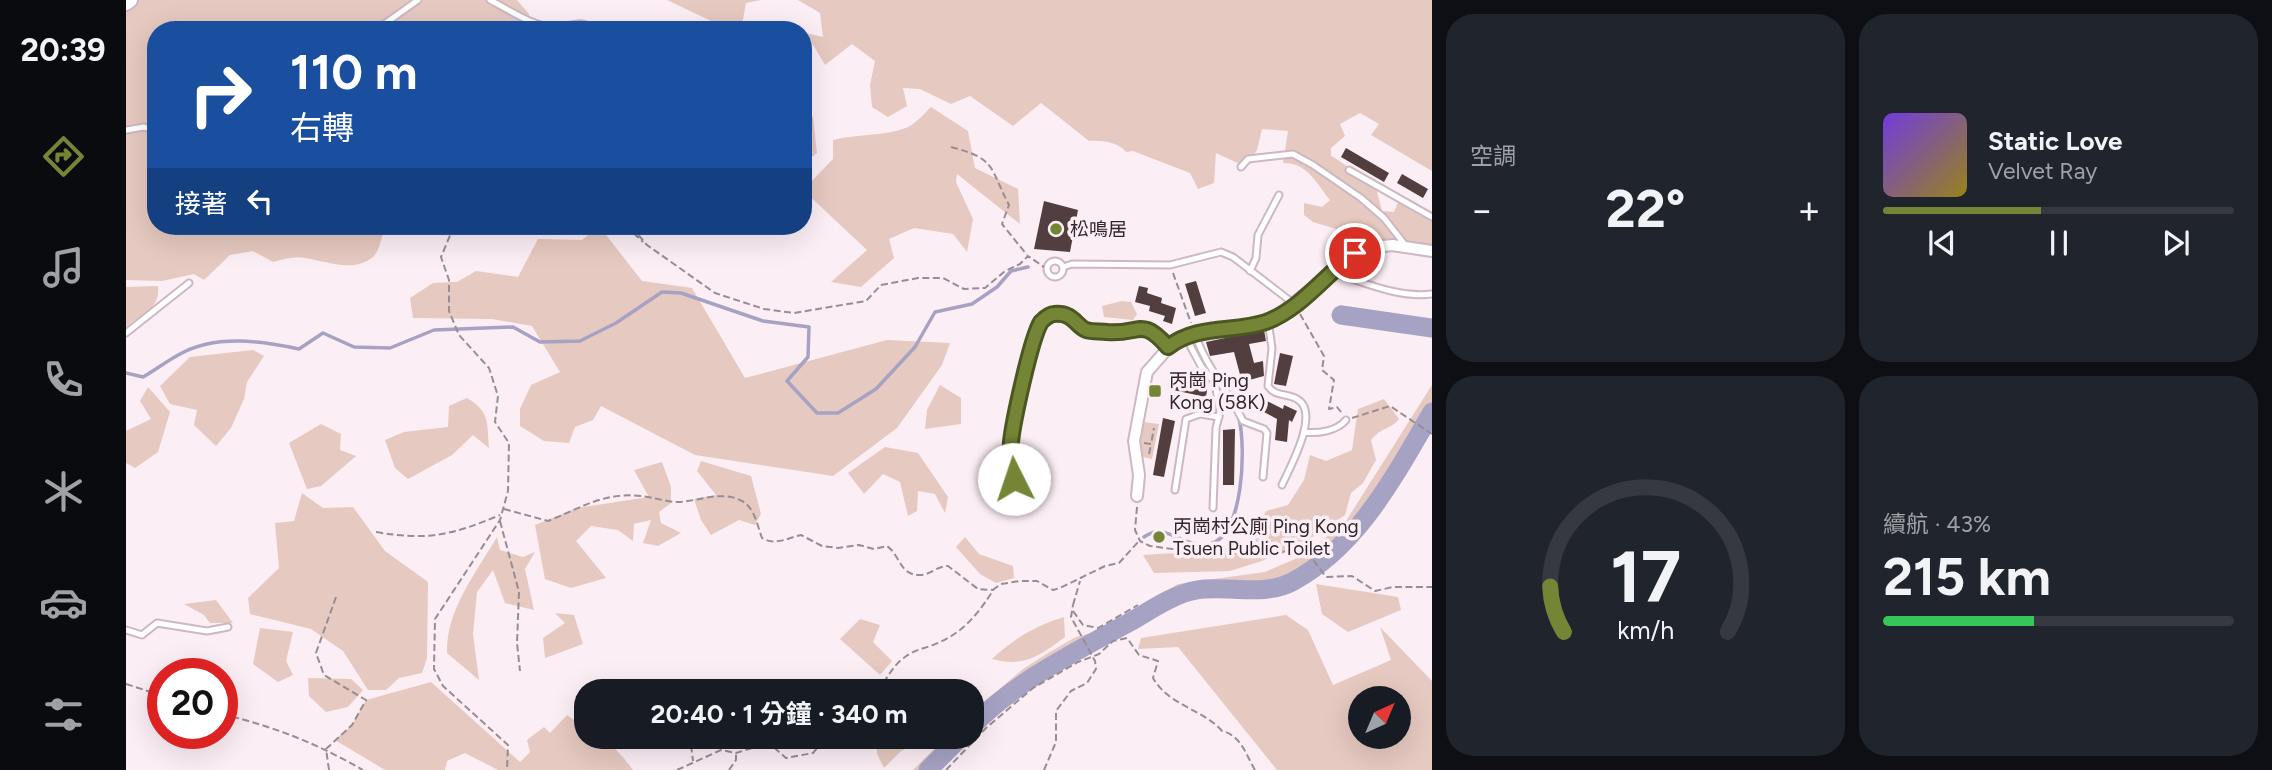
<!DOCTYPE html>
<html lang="zh-TW">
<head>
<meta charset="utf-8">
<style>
  body { margin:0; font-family:Figtree,"Noto Sans TC",sans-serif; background:#20242c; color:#f1f3f6; height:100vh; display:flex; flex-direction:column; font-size:26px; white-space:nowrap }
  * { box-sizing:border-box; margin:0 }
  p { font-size:23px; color:#9ea1a6 }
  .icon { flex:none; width:38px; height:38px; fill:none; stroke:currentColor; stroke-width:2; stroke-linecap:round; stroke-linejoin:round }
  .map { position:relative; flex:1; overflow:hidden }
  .panel { display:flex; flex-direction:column; gap:14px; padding:14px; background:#0d0f14; width:840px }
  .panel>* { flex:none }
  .guide { position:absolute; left:21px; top:21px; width:665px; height:214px; border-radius:28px; box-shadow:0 7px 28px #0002; background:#1a4fa0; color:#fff; overflow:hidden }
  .needle { width:46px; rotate:44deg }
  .tools { position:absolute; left:1222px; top:686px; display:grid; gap:14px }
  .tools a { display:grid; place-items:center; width:63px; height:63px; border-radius:50%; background:#171b24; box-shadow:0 7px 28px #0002; font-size:35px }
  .speed { position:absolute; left:21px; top:658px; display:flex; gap:14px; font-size:35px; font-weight:700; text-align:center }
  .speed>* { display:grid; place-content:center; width:91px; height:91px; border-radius:50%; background:#171b24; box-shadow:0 7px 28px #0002; line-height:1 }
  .speed .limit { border:10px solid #d22; background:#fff; color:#111 }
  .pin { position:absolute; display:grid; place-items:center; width:60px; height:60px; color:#fff; margin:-30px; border:4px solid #fff; border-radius:50%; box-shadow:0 2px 7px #0007 }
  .me { position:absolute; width:77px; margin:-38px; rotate:356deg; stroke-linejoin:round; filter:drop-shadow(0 0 5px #0008) }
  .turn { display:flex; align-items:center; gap:24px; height:147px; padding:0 28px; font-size:32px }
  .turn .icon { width:91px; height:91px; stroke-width:2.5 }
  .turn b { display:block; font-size:49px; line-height:60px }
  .then { display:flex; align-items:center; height:66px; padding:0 28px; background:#0003; gap:14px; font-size:26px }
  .big { font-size:52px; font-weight:700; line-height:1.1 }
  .panel .tile { flex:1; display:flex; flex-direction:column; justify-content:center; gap:10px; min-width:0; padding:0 24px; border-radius:28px; background:#20242c }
  .panel .dial { align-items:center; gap:0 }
  .dial svg { height:182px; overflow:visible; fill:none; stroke:#363941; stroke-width:7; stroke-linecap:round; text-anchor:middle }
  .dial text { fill:#f1f3f6; stroke:none }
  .song { display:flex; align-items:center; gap:21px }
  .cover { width:84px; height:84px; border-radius:10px; background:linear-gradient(135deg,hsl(260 70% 55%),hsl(50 70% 35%)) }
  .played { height:7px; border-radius:4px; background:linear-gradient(90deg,#748635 45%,#363941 45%) }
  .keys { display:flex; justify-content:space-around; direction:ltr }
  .heat { display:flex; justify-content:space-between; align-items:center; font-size:38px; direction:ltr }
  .charge { height:10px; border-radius:5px; background:linear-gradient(90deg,#34c759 43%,#363941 0) }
  .panel .tiles { flex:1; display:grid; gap:14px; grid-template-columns:repeat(2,1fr) }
  .trip { position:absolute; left:448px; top:679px; width:410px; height:70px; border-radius:28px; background:#171b24; box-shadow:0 7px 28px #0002; font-weight:700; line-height:70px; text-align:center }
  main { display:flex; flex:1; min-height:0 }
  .tabs { display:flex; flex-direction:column; width:126px; justify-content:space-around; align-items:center; background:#090b0e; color:#9ea1a6 }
  .tabs .icon { width:49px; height:49px }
  .tabs .on { color:#748635 }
  .tabs b { font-size:32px; color:#f1f3f6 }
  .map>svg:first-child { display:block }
</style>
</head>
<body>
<main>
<nav class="tabs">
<b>20:39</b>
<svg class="icon on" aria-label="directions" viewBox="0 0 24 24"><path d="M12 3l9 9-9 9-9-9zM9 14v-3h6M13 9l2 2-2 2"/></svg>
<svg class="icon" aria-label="music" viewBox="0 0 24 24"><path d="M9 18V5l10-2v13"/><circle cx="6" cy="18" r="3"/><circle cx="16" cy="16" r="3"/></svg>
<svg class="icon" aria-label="phone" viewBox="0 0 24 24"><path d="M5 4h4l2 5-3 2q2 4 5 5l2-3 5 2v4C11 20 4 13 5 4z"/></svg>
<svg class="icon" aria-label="climate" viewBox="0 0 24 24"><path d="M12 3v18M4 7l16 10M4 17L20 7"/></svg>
<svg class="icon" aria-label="car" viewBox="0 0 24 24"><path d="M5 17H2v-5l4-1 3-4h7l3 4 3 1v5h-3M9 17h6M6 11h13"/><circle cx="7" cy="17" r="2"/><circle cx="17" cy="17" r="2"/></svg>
<svg class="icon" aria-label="filters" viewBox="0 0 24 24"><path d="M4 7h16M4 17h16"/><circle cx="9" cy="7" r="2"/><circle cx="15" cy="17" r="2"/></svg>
</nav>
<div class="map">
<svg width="1306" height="770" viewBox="0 0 1306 770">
  <rect width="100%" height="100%" fill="#fceef5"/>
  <g fill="#e6c9c0" fill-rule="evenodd">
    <path d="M0 0H391L403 14 405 30H30V226H272L258 231C255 239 253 251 248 256 228 274 201 261 179 258 168 256 158 259 147 262L127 251 104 255 78 280 68 274 36 281 0 280Z"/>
    <path d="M541 0H635L620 3 615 30H585V21Z"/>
    <path d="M672 0H1306V171L1245 135 1253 124 1234 113 1214 124 1219 136 1205 148V156C1213 159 1239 181 1250 188L1256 211 1268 212 1273 200 1306 219V250L1278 248 1232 254 1217 231 1187 222 1178 215V203L1196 207 1204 200C1191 184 1181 162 1157 163L1162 131 1136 129 1131 150 1120 167 1090 153 1088 183 1072 189 1064 173 1007 151 1000 152C993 142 975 140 963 141L915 103 887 126 844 96 825 104 794 89 777 88 781 106 762 117 746 107 744 85 749 61 726 44 699 65 680 33 697 37 694 13Z"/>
    <path d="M805 107 842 131 849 168 892 189 894 224 831 174 830 182 847 219 841 252 827 234 788 228 763 239 768 258 735 287 705 282 741 250 677 190 707 159V140C731 134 765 136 784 126 792 121 799 113 805 107Z"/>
    <path d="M677 111 687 117 691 153 677 164Z"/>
    <path d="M473 226 516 281 566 288 619 378 761 340 824 343 816 365 771 428 707 476 569 455 475 406 467 420 449 427 443 443 418 441 394 426V409L405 385 434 372 406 326 366 319 287 318 284 298 307 283 331 282 350 271 392 277 412 239 456 240Z"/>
    <path d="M32 286C35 308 15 314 0 327V287Z"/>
    <path d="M996 301 1005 302 1011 314 1007 320 978 317 976 306Z"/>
    <path d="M1213 305 1306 319V336L1213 321Z"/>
    <path d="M127 350 138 356 121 382 118 399 105 428 90 446 68 425 71 410 44 404 34 386 64 357Z"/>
    <path d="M814 385 835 398V424L799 429 801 410Z"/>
    <path d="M1306 385V425L1247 519 1196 568 1167 586 1120 594 1096 593 1065 599 988 638 899 689 813 770H787L820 737H845V713L897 669 922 653 950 637 972 631 1052 584 1139 572 1174 557 1188 547 1220 521Z"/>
    <path d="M22 387 44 412 32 452 9 468 0 463V431L25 419 14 401Z"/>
    <path d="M341 398C364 412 361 422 363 448L347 435 326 455 282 479 269 468 259 440 278 432 322 427 323 406Z"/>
    <path d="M1258 399 1273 419C1264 430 1257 426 1245 440L1250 460 1237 483 1225 493 1219 515 1185 538 1136 561 1104 571 1028 573 1017 555C1058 552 1104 553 1141 534L1134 523 1140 511 1162 505 1178 480 1184 455 1200 461 1226 450 1232 409Z"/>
    <path d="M1017 422 1033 424 1026 459 1012 456Z"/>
    <path d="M195 424 215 434 214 450 230 456 195 486 181 489 163 443Z"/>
    <path d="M759 447 792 453 822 497 819 513 809 494 792 491 791 511 782 516 774 482 757 474 738 494 722 473Z"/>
    <path d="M575 461 625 476 635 514 629 525 613 520 585 535 575 520 568 499 590 495 571 471Z"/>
    <path d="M536 462 545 487V503L533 512 535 523 555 533 532 546 517 543 525 520 508 524 507 541 492 530 465 526 450 541 480 578 445 588 419 579 409 525 451 508 523 497 508 470Z"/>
    <path d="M176 493 197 508 227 507 259 551 302 582 301 658 296 673 273 678 260 690H242L217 651 185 629 124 614 122 598 153 568 149 523 168 521Z"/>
    <path d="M371 537 374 550 397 557 409 552 399 569 408 610 379 603 367 570 351 592 347 634 353 680 321 653C320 610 350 573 371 537Z"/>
    <path d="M839 537 853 554 887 566 888 578 870 583 854 574 830 547Z"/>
    <path d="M1190 584 1272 597 1275 610 1222 632 1196 614Z"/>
    <path d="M90 600 107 623H84L78 615 58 604Z"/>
    <path d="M429 613 448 615 457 644 419 658 417 638 439 623Z"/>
    <path d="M1160 615 1182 630 1207 685 1265 660 1254 627 1306 681V770H1151L1052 647 1012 649 1015 638ZM1234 698H1272V737H1234Z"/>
    <path d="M938 617 939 637C914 655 899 668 866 659 887 639 909 626 938 617Z"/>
    <path d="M734 619 754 625 747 642 766 661 754 675 714 639Z"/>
    <path d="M134 628 167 632 160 661 167 675 152 682 127 664Z"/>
    <path d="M182 678 225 679 237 690 222 707 200 712 183 696Z"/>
    <path d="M305 682 394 762 404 752 401 740 418 727 424 733 441 715 460 729V737C482 737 495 754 507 770H372L339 753 321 761 319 770H259L209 740 226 725 240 700Z"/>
    <path d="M751 737H804L775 751 758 768 751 754Z"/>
  </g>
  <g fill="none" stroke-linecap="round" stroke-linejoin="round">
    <g stroke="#a6a2c4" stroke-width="3.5">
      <path d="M0 373 17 377C29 370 41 361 54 354 90 334 135 341 173 349L197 333 228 347 264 348 308 330 387 327 414 342 454 341 490 323 536 292 555 293 637 321 683 327 682 357 661 381 691 413H712L750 389 789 347 809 312 846 304 871 287 885 271 902 267"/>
      <path d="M1018 537C1041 520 1057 550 1084 544 1118 536 1120 446 1113 419"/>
    </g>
    <g stroke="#a6a2c4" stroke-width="19">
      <path d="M1215 315 1306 328"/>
      <path d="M845 727C890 681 949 652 1004 622 1025 610 1047 594 1071 590 1102 585 1137 597 1166 582 1233 546 1269 475 1306 412"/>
      <path d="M802 770 835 737"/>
    </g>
  </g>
  <g fill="#523d3f">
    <path d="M1220 148 1263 173 1258 182 1215 157Z"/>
    <path d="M1276 174 1302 189 1297 198 1271 183Z"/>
    <path d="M918 201 952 210 944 252 908 249Z"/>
    <path d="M1070 281 1080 313 1069 316 1059 284Z"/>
    <path d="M1013 286 1022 288 1021 293 1036 298 1035 303 1050 308 1046 324 1037 321 1039 316 1023 311 1024 306 1009 302Z"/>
    <path d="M1138 330 1140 341 1123 344 1128 363 1137 361 1138 376 1116 382 1108 352 1084 356 1080 342Z"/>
    <path d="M1154 353 1167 356 1160 386 1148 384Z"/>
    <path d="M1050 377 1082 384 1080 397 1047 390Z"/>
    <path d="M1141 401 1157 409 1158 405 1171 411 1166 422 1163 420 1161 442 1149 440 1151 419 1136 411Z"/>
    <path d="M1037 418 1049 421 1038 477 1027 475Z"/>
    <path d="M1109 429 1108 485H1097V430Z"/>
  </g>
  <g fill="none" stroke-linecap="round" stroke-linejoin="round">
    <g stroke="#cdb7c3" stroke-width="9">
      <g id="lane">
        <path d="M364 0C384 10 408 28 431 27 446 27 455 18 468 30"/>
        <path d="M250 30 292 0"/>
        <path d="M0 130 18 127 30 131"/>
        <path d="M1115 167 1122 159 1167 154 1187 165 1235 198 1258 218 1280 246"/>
        <path d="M1223 170 1306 217"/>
        <circle cx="929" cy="269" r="8"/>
        <path d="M937 267 946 264 1044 265 1095 252 1107 257 1167 303"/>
        <path d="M1124 271 1130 258 1132 235 1153 195"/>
        <path d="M1208 273C1240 283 1272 298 1306 294"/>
        <path d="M1142 321 1146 348 1142 386C1149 397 1161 393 1171 399 1195 412 1164 467 1156 485"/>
        <path d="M0 333 63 283"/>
        <path d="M1069 333C1078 365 1103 391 1117 421L1138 429 1141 433 1137 477"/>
        <path d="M1059 336 1075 366 1089 383 1094 412 1090 428 1087 508"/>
        <path d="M1178 432C1192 434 1211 431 1220 420"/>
        <path d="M1049 490 1060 419 1074 414 1093 417"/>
        <path d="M900 502C893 490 885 478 884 463 884 439 903 342 915 322 918 318 924 314 928 314 948 312 950 326 960 330 966 332 975 332 981 332 1014 335 1015 316 1043 347"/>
        <path d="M0 630 16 635 31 623 81 631 102 627"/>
      </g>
    </g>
    <g stroke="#cdb7c3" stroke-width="14">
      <path id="street" d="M1011 496 1013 475 1008 441 1021 372 1043 347 1053 339 1069 333 1132 324 1152 316 1235 249 1266 245 1306 251"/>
    </g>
    <g stroke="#cdb7c3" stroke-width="18">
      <path id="secondary" d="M0 3 4 0"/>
    </g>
    <g stroke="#988d92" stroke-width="2" stroke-dasharray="7 3.5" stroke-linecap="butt">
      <path d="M825 147C871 159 863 167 883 205L876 224 901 255"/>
      <path d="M328 226 315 257 323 280V311L333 335 363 368 372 396 369 422 383 443 382 491 374 520 309 619 308 669 317 686 382 745 381 770"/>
      <path d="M500 226 517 242"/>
      <path d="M510 226 509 231 521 245 589 293 638 309 668 313 740 301 755 285 792 278H817L838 289 859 288 879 271 894 264 902 256 918 267"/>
      <path d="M1047 273 1065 323"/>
      <path d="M1174 314 1198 356 1196 370 1208 380 1203 409 1211 407 1215 412"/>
      <path d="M1226 418 1264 406 1306 434"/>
      <path d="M1018 443 1025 444 1028 428"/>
      <path d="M1023 454 1025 445"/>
      <path d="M1011 507 1009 530 1014 541 1024 546 1084 554 1098 555 1135 549 1153 554 1172 545 1179 549 1200 577 1226 576 1249 591 1267 587H1306"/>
      <path d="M378 509 422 521C455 508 477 492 515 496 527 497 540 502 552 502 574 501 596 490 616 501 629 508 631 525 636 538 650 546 661 538 675 535L696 546 712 548 733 545 748 549 761 546C774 555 774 576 794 575 804 575 811 566 822 566L852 589 867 590"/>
      <path d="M374 521 393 592 391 643 394 671"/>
      <path d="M250 532C302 541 326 535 374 515"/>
      <path d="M947 605 954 581"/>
      <path d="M947 611 957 625 972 628 1012 605"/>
      <path d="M0 684 37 696"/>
      <path d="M751 691C761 680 765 667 779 657 789 649 802 648 814 642 839 631 854 611 868 589L875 584 894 581H911L927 590 934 588 979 566 993 563 1013 541"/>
      <path d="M96 714C149 727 190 743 237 770"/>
      <path d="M559 737 565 745 567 761"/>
      <path d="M203 770 200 749 226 725 240 700 198 675 190 653 210 597"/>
      <path d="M551 770 595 750 610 753 643 743 660 758 687 753 700 737"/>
      <path d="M603 770 610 760V753"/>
      <path d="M820 770 860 728 907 688 952 662 973 654 987 641 1001 638 1013 655 1032 661 1027 678C1043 706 1077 709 1096 731 1115 735 1120 755 1129 770"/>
      <path d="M918 770 930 742V711L945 691 961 683 970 669 969 661 945 617 947 605"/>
    </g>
    <use href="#lane" stroke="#fff" stroke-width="5"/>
    <use href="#street" stroke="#fff" stroke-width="10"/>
    <use href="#secondary" stroke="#fff" stroke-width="14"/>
  </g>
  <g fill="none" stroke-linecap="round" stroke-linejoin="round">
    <g stroke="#4b5722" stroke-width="18">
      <path id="route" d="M888 479C884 466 884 455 885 442 887 422 905 338 915 322 918 319 924 314 928 314 947 312 950 326 960 330 966 332 975 331 981 332 1014 335 1015 316 1042 347 1072 324 1107 333 1140 322 1175 309 1200 274 1229 253"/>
    </g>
    <use href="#route" stroke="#748635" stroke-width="12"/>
  </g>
  <g fill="#748635" stroke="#fceef5" stroke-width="2.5">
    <circle cx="930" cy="229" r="7"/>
    <rect x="1022" y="384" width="14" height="14" rx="3.5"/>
    <circle cx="1033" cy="537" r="7"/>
  </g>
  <g text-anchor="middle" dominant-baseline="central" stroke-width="7" stroke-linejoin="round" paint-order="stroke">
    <g font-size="19" fill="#2f272b" stroke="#fceef5" text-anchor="start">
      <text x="944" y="229">松鳴居</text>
      <text x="1043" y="380">丙崗 Ping<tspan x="1043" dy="22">Kong (58K)</tspan></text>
      <text x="1047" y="526">丙崗村公廁 Ping Kong<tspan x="1047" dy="22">Tsuen Public Toilet</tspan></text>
    </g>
  </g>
</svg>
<div class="tools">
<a><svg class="needle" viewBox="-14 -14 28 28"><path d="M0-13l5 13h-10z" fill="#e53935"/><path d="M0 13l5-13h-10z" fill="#9ea1a6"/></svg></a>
</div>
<div class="speed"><div class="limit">20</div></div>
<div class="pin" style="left:1229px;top:253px;background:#d93025"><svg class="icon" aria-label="arrive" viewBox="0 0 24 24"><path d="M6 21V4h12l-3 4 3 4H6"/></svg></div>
<svg class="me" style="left:888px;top:479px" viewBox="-20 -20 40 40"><circle r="19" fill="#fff"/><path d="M0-13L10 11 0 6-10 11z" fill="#748635"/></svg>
<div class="trip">20:40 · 1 分鐘 · 340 m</div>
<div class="guide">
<div class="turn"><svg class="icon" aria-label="right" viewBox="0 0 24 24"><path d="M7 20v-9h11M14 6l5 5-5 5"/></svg><div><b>110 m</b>右轉</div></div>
<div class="then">接著<svg class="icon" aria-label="left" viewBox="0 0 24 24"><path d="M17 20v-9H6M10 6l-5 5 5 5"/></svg></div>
</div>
</div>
<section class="panel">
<div class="tiles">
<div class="tile"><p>空調</p>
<div class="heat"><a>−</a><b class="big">22°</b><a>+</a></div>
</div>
<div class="tile">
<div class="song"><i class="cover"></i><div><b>Static Love</b><p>Velvet Ray</p></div></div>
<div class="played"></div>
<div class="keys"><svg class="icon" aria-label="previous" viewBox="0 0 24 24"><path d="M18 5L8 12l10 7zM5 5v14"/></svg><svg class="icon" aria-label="pause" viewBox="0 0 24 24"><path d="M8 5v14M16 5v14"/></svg><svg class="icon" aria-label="next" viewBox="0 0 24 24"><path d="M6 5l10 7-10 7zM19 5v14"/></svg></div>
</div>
<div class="tile dial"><svg viewBox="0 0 100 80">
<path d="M14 69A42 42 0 1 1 86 69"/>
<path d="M14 69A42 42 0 0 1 8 49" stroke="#748635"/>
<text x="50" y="56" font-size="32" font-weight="700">17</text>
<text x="50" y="72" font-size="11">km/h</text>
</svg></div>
<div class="tile"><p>續航 · 43%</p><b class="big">215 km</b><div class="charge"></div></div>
</div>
</section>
</main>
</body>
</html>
